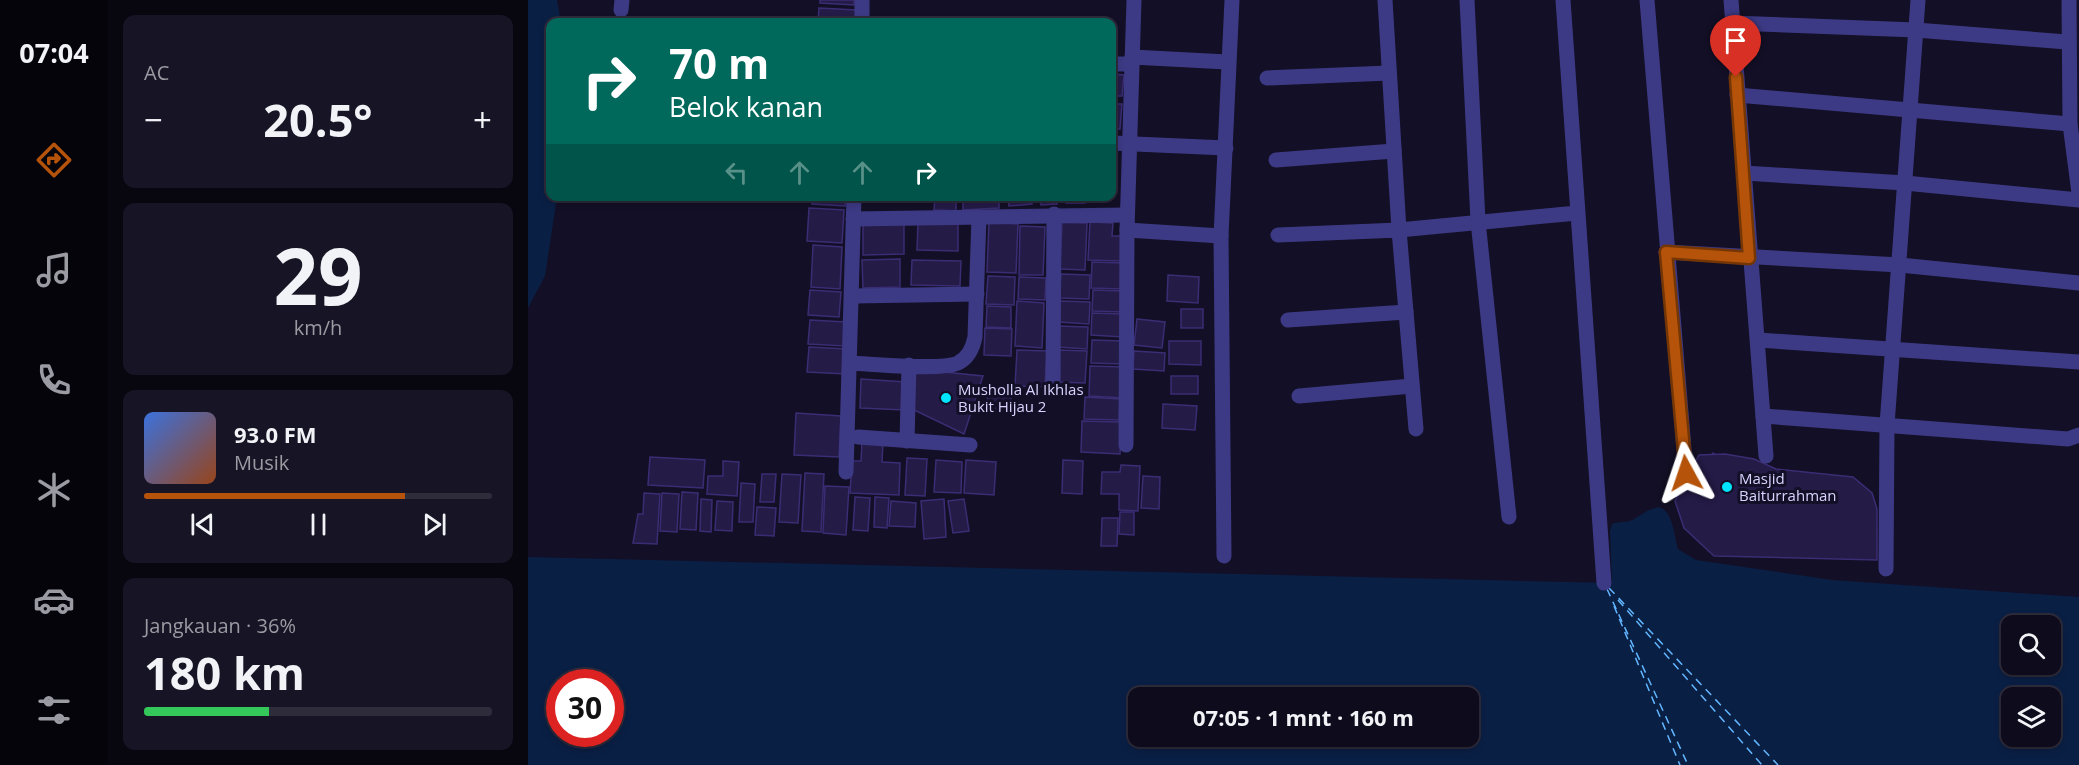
<!DOCTYPE html>
<html lang="id">
<head>
<meta charset="utf-8">
<style>
  body { margin:0; font-family:"Open Sans",sans-serif; background:#171425; color:#f1f3f6; height:100vh; display:flex; flex-direction:column; font-size:22px; white-space:nowrap }
  * { box-sizing:border-box; margin:0 }
  p { font-size:20px; color:#9b9ba3 }
  .icon { flex:none; width:33px; height:33px; fill:none; stroke:currentColor; stroke-width:2; stroke-linecap:round; stroke-linejoin:round }
  .map { position:relative; flex:1; overflow:hidden }
  .panel { display:flex; flex-direction:column; gap:15px; padding:15px; background:#08060f; width:420px }
  .panel>* { flex:none }
  .hud { position:absolute; left:18px; top:18px; width:570px; height:183px; border-radius:12px; box-shadow:0 3px 9px #0003,0 0 0 2px #2e2b3b; background:#00695c; color:#fff; overflow:hidden }
  .tools { position:absolute; left:1473px; top:615px; display:grid; gap:12px }
  .tools a { display:grid; place-items:center; width:60px; height:60px; border-radius:12px; background:#0e0b1c; box-shadow:0 3px 9px #0003,0 0 0 2px #2e2b3b; font-size:30px }
  .speed { position:absolute; left:18px; top:669px; display:flex; gap:12px; font-size:30px; font-weight:700; text-align:center }
  .speed>* { display:grid; place-content:center; width:78px; height:78px; border-radius:50%; background:#0e0b1c; box-shadow:0 3px 9px #0003,0 0 0 2px #2e2b3b; line-height:1 }
  .speed .limit { border:9px solid #d22; background:#fff; color:#111 }
  .pin { position:absolute; display:grid; place-items:center; width:51px; height:51px; color:#fff; margin:-62px -26px; border-radius:50% 50% 50% 0; rotate:-45deg; box-shadow:0 0 6px #0007 }
  .pin .icon { rotate:45deg }
  .me { position:absolute; width:66px; margin:-33px; rotate:355deg; stroke-linejoin:round; filter:drop-shadow(0 0 4px #0008) }
  .turn { display:flex; align-items:center; gap:21px; height:126px; padding:0 24px; font-size:27px }
  .turn .icon { width:78px; height:78px; stroke-width:2.5 }
  .turn b { display:block; font-size:42px; line-height:51px }
  .lanes { display:flex; align-items:center; height:57px; padding:0 24px; background:#0003; justify-content:center; gap:30px; direction:ltr }
  .lanes .off { opacity:.35 }
  .big { font-size:45px; font-weight:700; line-height:1.1 }
  .panel .widget { flex:1; display:flex; flex-direction:column; justify-content:center; gap:9px; min-width:0; padding:0 21px; border-radius:12px; background:#171425 }
  .panel .dial { align-items:center; gap:0 }
  .dial b { font-size:78px; line-height:1 }
  .song { display:flex; align-items:center; gap:18px }
  .cover { width:72px; height:72px; border-radius:9px; background:linear-gradient(135deg,hsl(220 70% 55%),hsl(20 70% 35%)) }
  .played { height:6px; border-radius:3px; background:linear-gradient(90deg,#b45309 75%,#2e2b3b 75%) }
  .keys { display:flex; justify-content:space-around; direction:ltr }
  .heat { display:flex; justify-content:space-between; align-items:center; font-size:33px; direction:ltr }
  .charge { height:9px; border-radius:4px; background:linear-gradient(90deg,#34c759 36%,#2e2b3b 0) }
  .trip { position:absolute; left:600px; top:687px; width:351px; height:60px; border-radius:12px; background:#0e0b1c; box-shadow:0 3px 9px #0003,0 0 0 2px #2e2b3b; font-weight:700; line-height:60px; text-align:center }
  main { display:flex; flex:1; min-height:0 }
  .menu { display:flex; flex-direction:column; width:108px; justify-content:space-around; align-items:center; background:#06040b; color:#9b9ba3 }
  .menu .icon { width:42px; height:42px }
  .menu .current { color:#b45309 }
  .menu b { font-size:27px; color:#f1f3f6 }
  .map>svg:first-child { display:block }
</style>
</head>
<body>
<main>
<nav class="menu">
<b>07:04</b>
<svg class="icon current" aria-label="directions" viewBox="0 0 24 24"><path d="M12 3l9 9-9 9-9-9zM9 14v-3h6M13 9l2 2-2 2"/></svg>
<svg class="icon" aria-label="music" viewBox="0 0 24 24"><path d="M9 18V5l10-2v13"/><circle cx="6" cy="18" r="3"/><circle cx="16" cy="16" r="3"/></svg>
<svg class="icon" aria-label="phone" viewBox="0 0 24 24"><path d="M5 4h4l2 5-3 2q2 4 5 5l2-3 5 2v4C11 20 4 13 5 4z"/></svg>
<svg class="icon" aria-label="climate" viewBox="0 0 24 24"><path d="M12 3v18M4 7l16 10M4 17L20 7"/></svg>
<svg class="icon" aria-label="car" viewBox="0 0 24 24"><path d="M5 17H2v-5l4-1 3-4h7l3 4 3 1v5h-3M9 17h6M6 11h13"/><circle cx="7" cy="17" r="2"/><circle cx="17" cy="17" r="2"/></svg>
<svg class="icon" aria-label="filters" viewBox="0 0 24 24"><path d="M4 7h16M4 17h16"/><circle cx="9" cy="7" r="2"/><circle cx="15" cy="17" r="2"/></svg>
</nav>
<section class="panel">
<div class="widget"><p>AC</p>
<div class="heat"><a>−</a><b class="big">20.5°</b><a>+</a></div>
</div>
<div class="widget dial"><b>29</b><p>km/h</p></div>
<div class="widget">
<div class="song"><i class="cover"></i><div><b>93.0 FM</b><p>Musik</p></div></div>
<div class="played"></div>
<div class="keys"><svg class="icon" aria-label="previous" viewBox="0 0 24 24"><path d="M18 5L8 12l10 7zM5 5v14"/></svg><svg class="icon" aria-label="pause" viewBox="0 0 24 24"><path d="M8 5v14M16 5v14"/></svg><svg class="icon" aria-label="next" viewBox="0 0 24 24"><path d="M6 5l10 7-10 7zM19 5v14"/></svg></div>
</div>
<div class="widget"><p>Jangkauan · 36%</p><b class="big">180 km</b><div class="charge"></div></div>
</section>
<div class="map">
<svg width="1551" height="765" viewBox="0 0 1551 765">
  <rect width="100%" height="100%" fill="#130f26"/>
  <g fill="#0a1f44" fill-rule="evenodd">
    <path d="M0 0H29L33 22H22V196L29 197 17 276 0 308Z"/>
    <path d="M1131 507C1145 511 1146 536 1150 549L1168 560 1304 580 1551 597V765H0V557L1084 583 1082 531 1084 524C1091 521 1098 523 1104 520 1116 514 1115 511 1131 507ZM1484 626H1522V664H1484ZM32 682H82V734H32ZM610 698H940V736H610ZM1484 698H1522V736H1484Z"/>
  </g>
  <g fill="none" stroke-linecap="round" stroke-linejoin="round">
    <g stroke="#62b6ff" stroke-width="1.5" stroke-dasharray="8 6" stroke-linecap="butt">
      <path d="M1081 588 1250 765"/>
      <path d="M1079 589 1160 765"/>
      <path d="M1090 600 1234 765"/>
      <path d="M1086 606 1152 765"/>
    </g>
  </g>
  <g fill="#241b47" stroke="#3b2d73" stroke-width="1.5">
    <path d="M292 0H326V5L292 3Z"/>
    <path d="M291 8 328 10 327 22H290Z"/>
    <path d="M584 74 596 75 594 96H584Z"/>
    <path d="M584 104H594L592 129H584Z"/>
    <path d="M285 196H318L317 206 284 204Z"/>
    <path d="M407 196H428V211L406 210Z"/>
    <path d="M435 196H471V208L435 210Z"/>
    <path d="M480 196H503L504 204 481 206Z"/>
    <path d="M512 196H529V204L513 205Z"/>
    <rect x="538" y="196" width="19" height="7"/>
    <path d="M281 208 316 210 314 243 279 241Z"/>
    <path d="M390 222 430 223V251L389 250Z"/>
    <path d="M461 222 490 224 488 273 459 272Z"/>
    <path d="M534 222 559 223 557 270 532 269Z"/>
    <path d="M562 222 585 223 584 236H594L593 261 560 260Z"/>
    <path d="M376 224V254L335 255V225Z"/>
    <path d="M492 226 517 227 515 275H491Z"/>
    <path d="M285 245 314 247 312 289 283 287Z"/>
    <path d="M372 259V287L335 288 334 260Z"/>
    <path d="M384 260 433 261 432 286 383 285Z"/>
    <path d="M564 262 595 263 594 289 563 288Z"/>
    <path d="M533 274 562 275 561 299 531 298Z"/>
    <path d="M640 275 671 277 670 303 639 301Z"/>
    <path d="M460 276 487 277 486 305 458 304Z"/>
    <path d="M491 277 518 278 517 300 490 299Z"/>
    <path d="M282 290 313 292 311 317 280 315Z"/>
    <path d="M565 290 596 291 595 312 564 311Z"/>
    <path d="M489 301 516 303 514 348 487 346Z"/>
    <path d="M532 301 562 302 561 324 531 322Z"/>
    <path d="M459 306 483 307V328L458 327Z"/>
    <rect x="653" y="309" width="22" height="19"/>
    <path d="M564 313 596 314 595 337 563 335Z"/>
    <path d="M609 319 637 322 634 348 606 345Z"/>
    <path d="M282 320 318 322 317 346 280 344Z"/>
    <path d="M531 326 560 327 559 349 530 347Z"/>
    <path d="M457 328 484 329 483 356 456 355Z"/>
    <path d="M564 340 596 341 595 364 563 363Z"/>
    <path d="M641 341H673V365L641 364Z"/>
    <path d="M281 347 319 349 318 374 279 372Z"/>
    <path d="M489 350 519 351 517 387 487 386Z"/>
    <path d="M531 350 559 351 557 383 530 382Z"/>
    <path d="M606 351 637 353 636 371 605 369Z"/>
    <path d="M562 366 597 367 596 398 561 396Z"/>
    <path d="M386 369 455 376 436 434 384 409Z"/>
    <rect x="643" y="376" width="27" height="18"/>
    <path d="M333 379 378 382 377 410 332 408Z"/>
    <path d="M460 386 484 387 482 410 459 408Z"/>
    <path d="M557 397 592 399 591 420 556 419Z"/>
    <path d="M635 404 669 406 667 430 634 428Z"/>
    <path d="M268 413 313 416 311 457 266 455Z"/>
    <path d="M554 421 594 422 592 454 553 452Z"/>
    <path d="M334 442 355 443 354 462 372 463 371 495 322 493 324 461H333Z"/>
    <path d="M1185 453 1235 488 1204 534 1149 499Z"/>
    <path d="M1197 454 1226 459 1248 469 1325 477 1344 493 1349 509V560L1186 556 1156 528 1147 501 1171 455Z"/>
    <path d="M122 457 177 460 175 488 120 485Z"/>
    <path d="M379 458 399 459 397 496 377 495Z"/>
    <path d="M408 460 434 462 433 493 406 492Z"/>
    <path d="M438 460 468 462 466 495 436 493Z"/>
    <path d="M535 460 555 461 554 494 534 493Z"/>
    <path d="M195 461 211 462 209 496 179 494 180 476H195Z"/>
    <path d="M593 465 612 466 610 511 591 510V494H573L574 472H592Z"/>
    <path d="M277 473 296 474 293 532 274 531Z"/>
    <path d="M234 474H248L246 502H232Z"/>
    <path d="M254 474 273 475 270 523 251 522Z"/>
    <path d="M615 476 632 477 631 509 613 508Z"/>
    <path d="M213 483 227 484 225 522H211Z"/>
    <path d="M297 486 321 487 318 535 295 533Z"/>
    <path d="M154 492 170 493 168 530 152 529Z"/>
    <path d="M116 493 132 494 129 544 105 543 110 514H115Z"/>
    <path d="M134 493 151 494 149 532 132 531Z"/>
    <path d="M327 497 342 498 340 531 325 530Z"/>
    <path d="M347 497 361 498 359 528 346 527Z"/>
    <path d="M173 499 184 500 183 532 172 531Z"/>
    <path d="M416 499 418 537 396 539 393 501Z"/>
    <path d="M436 499 441 531 425 533 420 501Z"/>
    <path d="M189 501 205 502 204 531 187 530Z"/>
    <path d="M363 501 388 503 387 527 361 526Z"/>
    <path d="M229 507 248 508 246 536 227 535Z"/>
    <path d="M592 512H606V535L591 534Z"/>
    <path d="M574 518H590L589 546H573Z"/>
  </g>
  <g fill="none" stroke-linecap="round" stroke-linejoin="round">
    <g stroke="#3d3a85" stroke-width="15">
      <path d="M857 0 871 230 1049 213"/>
      <path d="M939 0 950 221 981 517"/>
      <path d="M1035 0 1076 583"/>
      <path d="M1119 0 1158 473"/>
      <path d="M1203 0 1238 456"/>
      <path d="M1541 0 1542 124 1551 193"/>
      <path d="M93 10 94 0"/>
      <path d="M334 22V0"/>
      <path d="M1203 23 1388 30 1539 42"/>
      <path d="M604 57 699 62"/>
      <path d="M584 64H603"/>
      <path d="M739 78 861 73"/>
      <path d="M1209 95 1542 124"/>
      <path d="M584 143 698 148"/>
      <path d="M748 160 866 151"/>
      <path d="M1216 173 1377 183 1551 200"/>
      <path d="M325 219 599 215"/>
      <path d="M599 230 693 236"/>
      <path d="M750 235 871 230 888 429"/>
      <path d="M1138 252 1372 265 1551 283"/>
      <path d="M325 296 449 294"/>
      <path d="M760 320 878 312"/>
      <path d="M1230 340 1551 362"/>
      <path d="M323 363C346 364 412 371 430 363 440 358 445 347 447 337L451 217"/>
      <path d="M525 384 526 214"/>
      <path d="M771 396 884 386"/>
      <path d="M1235 416 1540 439 1551 435"/>
      <path d="M330 437 442 445"/>
      <path d="M379 441 381 365"/>
      <path d="M598 445 599 230 606 0"/>
      <path d="M318 472 326 196"/>
      <path d="M696 556 693 236 704 0"/>
      <path d="M1358 569 1359 425 1390 0"/>
    </g>
  </g>
  <g fill="none" stroke-linecap="round" stroke-linejoin="round">
    <g stroke="#753606" stroke-width="15">
      <path id="route" d="M1158 473 1138 252 1221 258 1208 77"/>
    </g>
    <use href="#route" stroke="#b45309" stroke-width="10"/>
  </g>
  <g fill="#00e5ff" stroke="#130f26" stroke-width="2">
    <circle cx="418" cy="398" r="6"/>
    <circle cx="1199" cy="487" r="6"/>
  </g>
  <g text-anchor="middle" dominant-baseline="central" stroke-width="6" stroke-linejoin="round" paint-order="stroke">
    <g font-size="15" fill="#d9d4ff" stroke="#130f26" text-anchor="start">
      <text x="430" y="389">Musholla Al Ikhlas<tspan x="430" dy="17">Bukit Hijau 2</tspan></text>
      <text x="1211" y="478">Masjid<tspan x="1211" dy="17">Baiturrahman</tspan></text>
    </g>
  </g>
</svg>
<div class="tools">
<a><svg class="icon" aria-label="search" viewBox="0 0 24 24"><circle cx="10" cy="10" r="6"/><path d="M15 15l6 6"/></svg></a>
<a><svg class="icon" aria-label="layers" viewBox="0 0 24 24"><path d="M12 4l9 5-9 5-9-5zM3 14l9 5 9-5"/></svg></a>
</div>
<div class="speed"><div class="limit">30</div></div>
<div class="pin" style="left:1208px;top:77px;background:#d93025"><svg class="icon" aria-label="arrive" viewBox="0 0 24 24"><path d="M6 21V4h12l-3 4 3 4H6"/></svg></div>
<svg class="me" style="left:1158px;top:473px" viewBox="-20 -20 40 40"><path d="M0-17L14 15 0 8-14 15z" fill="#b45309" stroke="#fff" stroke-width="4"/></svg>
<div class="trip">07:05 · 1 mnt · 160 m</div>
<div class="hud">
<div class="turn"><svg class="icon" aria-label="right" viewBox="0 0 24 24"><path d="M7 20v-9h11M14 6l5 5-5 5"/></svg><div><b>70 m</b>Belok kanan</div></div>
<div class="lanes"><svg class="icon off" aria-label="left" viewBox="0 0 24 24"><path d="M17 20v-9H6M10 6l-5 5 5 5"/></svg><svg class="icon off" aria-label="ahead" viewBox="0 0 24 24"><path d="M12 20V5M6 11l6-6 6 6"/></svg><svg class="icon off" aria-label="ahead" viewBox="0 0 24 24"><path d="M12 20V5M6 11l6-6 6 6"/></svg><svg class="icon" aria-label="right" viewBox="0 0 24 24"><path d="M7 20v-9h11M14 6l5 5-5 5"/></svg></div>
</div>
</div>
</main>
</body>
</html>
